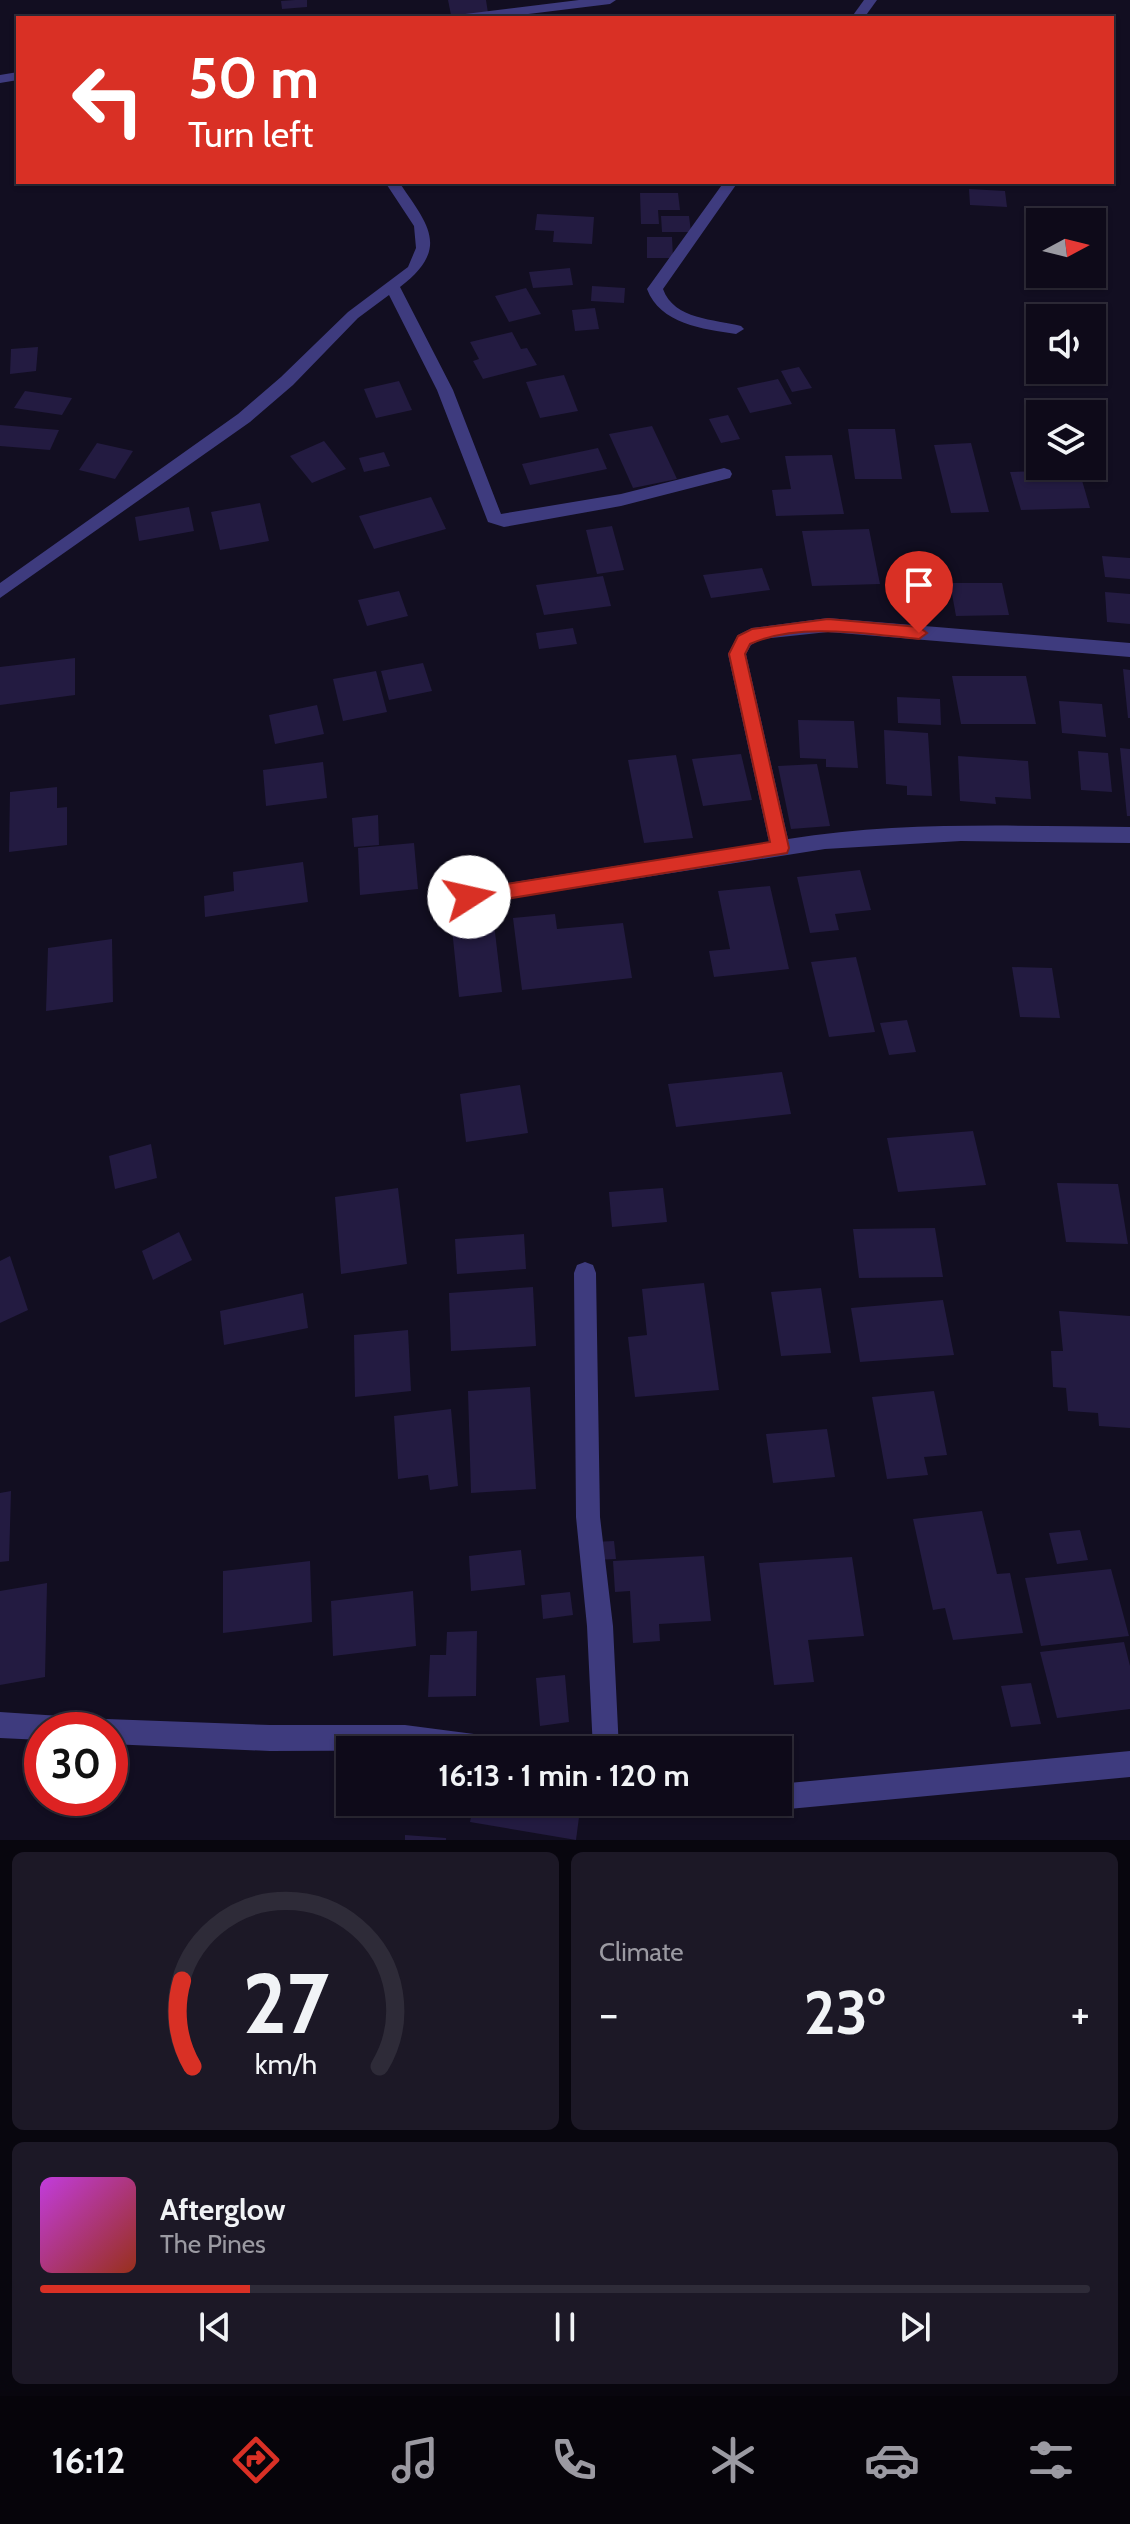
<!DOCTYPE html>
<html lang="en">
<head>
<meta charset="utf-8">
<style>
  body { margin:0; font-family:Cabin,sans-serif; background:#1c1826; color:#f1f3f6; height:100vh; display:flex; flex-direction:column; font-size:30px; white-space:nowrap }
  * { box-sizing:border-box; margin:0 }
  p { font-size:26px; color:#9b9aa2 }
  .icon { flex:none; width:44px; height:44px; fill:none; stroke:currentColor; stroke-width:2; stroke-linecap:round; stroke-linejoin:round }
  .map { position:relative; height:1840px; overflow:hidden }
  .panel { display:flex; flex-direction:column; gap:12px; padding:12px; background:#08060e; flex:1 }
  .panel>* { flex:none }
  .top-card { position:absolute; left:16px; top:16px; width:1098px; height:168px; border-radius:0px; box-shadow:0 2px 6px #0004,0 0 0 2px #2e2b38; background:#d93025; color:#fff; overflow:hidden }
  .needle { width:52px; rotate:83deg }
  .buttons { position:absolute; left:1026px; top:208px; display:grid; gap:16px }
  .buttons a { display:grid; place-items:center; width:80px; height:80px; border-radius:0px; background:#0e0a19; box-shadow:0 2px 6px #0004,0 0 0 2px #2e2b38; font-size:40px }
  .speed { position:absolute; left:24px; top:1712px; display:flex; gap:16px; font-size:40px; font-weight:700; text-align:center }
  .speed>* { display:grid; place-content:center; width:104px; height:104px; border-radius:50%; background:#0e0a19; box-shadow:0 2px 6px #0004,0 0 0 2px #2e2b38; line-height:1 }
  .speed .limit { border:12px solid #d22; background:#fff; color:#111 }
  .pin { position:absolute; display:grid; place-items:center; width:68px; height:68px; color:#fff; margin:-82px -34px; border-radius:50% 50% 50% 0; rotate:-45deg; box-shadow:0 0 8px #0007 }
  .pin .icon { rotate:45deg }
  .me { position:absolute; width:88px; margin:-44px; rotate:80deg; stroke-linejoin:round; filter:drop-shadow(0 0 6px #0008) }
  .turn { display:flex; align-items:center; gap:28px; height:168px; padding:0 40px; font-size:36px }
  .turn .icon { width:104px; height:104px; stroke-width:2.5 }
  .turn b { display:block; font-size:56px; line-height:68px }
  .big { font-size:60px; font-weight:800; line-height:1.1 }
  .panel .card { flex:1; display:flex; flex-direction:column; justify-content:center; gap:12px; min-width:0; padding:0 28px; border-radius:12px; background:#1c1826 }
  .panel .dial { align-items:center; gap:0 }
  .dial svg { height:208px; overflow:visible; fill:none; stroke:#2e2b38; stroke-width:7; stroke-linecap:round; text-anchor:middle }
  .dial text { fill:#f1f3f6; stroke:none }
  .song { display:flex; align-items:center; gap:24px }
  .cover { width:96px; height:96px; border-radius:12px; background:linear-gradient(135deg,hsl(290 70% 55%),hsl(10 70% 35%)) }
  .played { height:8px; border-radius:4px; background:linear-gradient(90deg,#d93025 20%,#2e2b38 20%) }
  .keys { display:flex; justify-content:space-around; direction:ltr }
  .heat { display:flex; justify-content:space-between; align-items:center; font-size:44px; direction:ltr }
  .panel .tiles { flex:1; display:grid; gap:12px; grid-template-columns:1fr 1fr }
  .card:last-child { grid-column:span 2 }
  .trip { position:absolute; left:336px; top:1736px; width:456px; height:80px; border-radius:0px; background:#0e0a19; box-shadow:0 2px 6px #0004,0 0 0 2px #2e2b38; font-weight:800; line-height:80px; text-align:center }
  .tab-bar { display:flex; height:128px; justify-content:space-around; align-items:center; background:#06040a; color:#9b9aa2 }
  .tab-bar .icon { width:56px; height:56px }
  .tab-bar .current { color:#d93025 }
  .tab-bar b { font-size:36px; color:#f1f3f6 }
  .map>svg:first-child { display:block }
</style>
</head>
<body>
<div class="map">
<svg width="1130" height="1840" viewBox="0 0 1130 1840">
  <rect width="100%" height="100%" fill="#120e21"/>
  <g fill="#231b41">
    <path d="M295 0H307V7L282 9 281 1Z"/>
    <path d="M448 0H486L488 13 451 15Z"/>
    <path d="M969 189 1005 191 1007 207 970 205Z"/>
    <path d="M640 193H678L680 210H658L659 224H641Z"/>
    <path d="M537 214 594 217 592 244 553 242 554 231 535 230Z"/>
    <path d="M661 216H689L691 232H662Z"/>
    <path d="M647 237H672L673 258H647Z"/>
    <path d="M570 268 573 285 533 288 529 272Z"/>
    <path d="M592 286 625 288 624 303 591 301Z"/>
    <path d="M526 288 541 314 509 322 495 296Z"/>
    <path d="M595 308 599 329 575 331 572 310Z"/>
    <path d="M512 332 521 349 527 348 537 365 483 379 473 361 479 359 470 342Z"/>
    <path d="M38 347 36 371 10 374 11 349Z"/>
    <path d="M799 367 812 388 792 392 781 371Z"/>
    <path d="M564 375 578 411 540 418 526 382Z"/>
    <path d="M778 379 792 404 750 413 737 388Z"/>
    <path d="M399 381 412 410 376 418 364 389Z"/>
    <path d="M25 391 72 398 62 415 14 408Z"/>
    <path d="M728 415 740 439 721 443 709 419Z"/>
    <path d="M0 425 59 430 50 450 0 446Z"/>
    <path d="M652 426 677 479 633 488 609 434Z"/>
    <path d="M848 429H895L902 479H855Z"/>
    <path d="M324 441 346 469 312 483 290 456Z"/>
    <path d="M97 443 133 451 115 479 79 470Z"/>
    <path d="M971 443 989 512 951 513 934 445Z"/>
    <path d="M598 448 607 469 530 485 522 464Z"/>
    <path d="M384 452 390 466 364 472 359 458Z"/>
    <path d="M832 455 844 514 776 516 772 490 791 489 785 456Z"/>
    <path d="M1079 470 1090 508 1021 510 1010 472Z"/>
    <path d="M431 497 446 529 374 549 359 516Z"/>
    <path d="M260 503 269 541 220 550 211 512Z"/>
    <path d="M189 507 194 531 139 541 135 517Z"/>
    <path d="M612 526 624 570 597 574 586 530Z"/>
    <path d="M869 529 880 584 812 586 802 531Z"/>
    <path d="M1102 556 1130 558V579L1105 577Z"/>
    <path d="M762 568 770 590 711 598 703 575Z"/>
    <path d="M603 576 611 606 544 615 536 585Z"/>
    <path d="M950 583H1002L1009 615 956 616Z"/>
    <path d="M399 591 408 616 367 626 358 600Z"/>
    <path d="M1105 592 1130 594V624L1107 622Z"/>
    <path d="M573 628 577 644 539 649 536 633Z"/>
    <path d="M75 658V695L0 705V667Z"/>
    <path d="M423 663 432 691 389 700 381 671Z"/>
    <path d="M1123 669 1130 670V718H1128Z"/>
    <path d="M376 671 387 712 343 721 333 679Z"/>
    <path d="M952 676H1026L1036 724H961Z"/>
    <path d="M897 697 940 699 941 725 898 723Z"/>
    <path d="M1059 701 1102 704 1106 737 1062 733Z"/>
    <path d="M317 705 324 734 275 744 269 715Z"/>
    <path d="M798 720 854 721 858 768 826 767V759L800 758Z"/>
    <path d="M884 730 928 733 932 796 907 795V786L886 784Z"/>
    <path d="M1120 748 1130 749V816H1127Z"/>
    <path d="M1078 751 1108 753 1112 792 1081 790Z"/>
    <path d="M741 754 752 800 703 806 692 759Z"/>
    <path d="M676 755 693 838 644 843 628 760Z"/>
    <path d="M958 756 1028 761 1031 799 995 797 996 804 960 801Z"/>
    <path d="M323 762 327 798 266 806 263 770Z"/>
    <path d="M817 764 830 826 791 829 778 766Z"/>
    <path d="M57 787V808L67 807V845L9 852 10 792Z"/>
    <path d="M378 815 379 845 354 847 352 818Z"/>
    <path d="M414 843 418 889 360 895 358 848Z"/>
    <path d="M303 862 308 902 205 917 204 896 234 891 233 872Z"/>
    <path d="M860 870 871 910 835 914 839 930 810 933 797 877Z"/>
    <path d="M770 886 789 969 714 977 709 951 730 949 718 891Z"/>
    <path d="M555 914 557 929 623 923 632 978 522 990 513 918Z"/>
    <path d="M493 915 502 992 459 997 451 919Z"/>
    <path d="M112 939 113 1002 46 1011 48 948Z"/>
    <path d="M856 957 875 1032 829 1037 811 962Z"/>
    <path d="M1012 967 1052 968 1060 1018 1020 1017Z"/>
    <path d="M907 1020 916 1052 889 1055 880 1023Z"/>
    <path d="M782 1072 791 1114 676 1127 668 1084Z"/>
    <path d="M520 1085 528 1133 466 1142 460 1094Z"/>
    <path d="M973 1131 986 1185 898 1192 887 1138Z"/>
    <path d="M151 1144 157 1178 115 1189 109 1156Z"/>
    <path d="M1057 1183 1118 1184 1128 1244 1066 1242Z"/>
    <path d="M398 1188 407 1264 341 1274 335 1197Z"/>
    <path d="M663 1188 667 1222 612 1227 609 1192Z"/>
    <path d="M935 1228 943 1277 859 1278 853 1229Z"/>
    <path d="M179 1232 192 1260 153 1280 142 1251Z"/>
    <path d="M524 1234 526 1269 457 1274 455 1239Z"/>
    <path d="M10 1256 28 1310 0 1323V1261Z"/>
    <path d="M704 1283 719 1390 635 1397 628 1337 647 1335 642 1289Z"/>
    <path d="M533 1287 536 1346 451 1351 449 1293Z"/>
    <path d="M821 1288 831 1353 781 1356 771 1292Z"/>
    <path d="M303 1293 308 1328 224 1345 220 1311Z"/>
    <path d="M943 1300 954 1355 860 1362 851 1308Z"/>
    <path d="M1059 1311 1130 1316V1428L1099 1426 1098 1413 1068 1411 1066 1388 1053 1387 1051 1351H1063Z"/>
    <path d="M408 1330 411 1391 355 1397 354 1335Z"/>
    <path d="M530 1387 536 1489 471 1493 468 1391Z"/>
    <path d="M934 1391 947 1455 924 1457 928 1475 887 1479 872 1397Z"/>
    <path d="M451 1409 458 1486 430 1490 428 1475 398 1479 394 1416Z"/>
    <path d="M827 1429 835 1477 773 1483 766 1434Z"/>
    <path d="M11 1491 9 1561 0 1562V1493Z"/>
    <path d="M982 1511 997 1574 1010 1573 1023 1633 953 1640 945 1608 933 1610 913 1519Z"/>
    <path d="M1080 1530 1088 1560 1057 1564 1049 1533Z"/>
    <path d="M614 1541 616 1559 594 1560 593 1542Z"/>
    <path d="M521 1550 525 1585 471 1591 469 1556Z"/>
    <path d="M704 1556 711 1621 659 1624 660 1641 633 1643 630 1591 615 1592 613 1561Z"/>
    <path d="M852 1557 864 1636 808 1640 814 1682 774 1685 759 1563Z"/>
    <path d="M310 1561 312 1622 223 1633V1571Z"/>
    <path d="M1111 1569 1129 1636 1041 1646 1025 1578Z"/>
    <path d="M47 1583 45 1677 0 1685V1591Z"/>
    <path d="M413 1591 416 1646 333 1656 331 1601Z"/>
    <path d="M570 1592 573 1615 543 1619 541 1595Z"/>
    <path d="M477 1631 476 1696 428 1697 430 1655H446L447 1632Z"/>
    <path d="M1124 1642 1130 1666V1709L1057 1718 1040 1652Z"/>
    <path d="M565 1675 569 1722 540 1726 536 1678Z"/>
    <path d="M1031 1683 1041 1724 1011 1727 1001 1686Z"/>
    <path d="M474 1802H581L576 1840 470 1822Z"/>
    <path d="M405 1835 446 1838V1840H405Z"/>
  </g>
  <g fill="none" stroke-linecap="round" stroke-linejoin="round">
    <g fill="#3e3b7e" fill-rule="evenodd">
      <path d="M579 0H616L610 4 496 18H459L465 14Z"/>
      <path d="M864 0H877L864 18H851Z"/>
      <path d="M18 72V80L0 83V75Z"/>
      <path d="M385 182H399C428 225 451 248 400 287L453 390 501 514 621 494 724 468 730 470 732 474 730 478 621 506 504 527 488 522 437 390 389 295 358 318 293 385 250 422 0 598V583L238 414 281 377 348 312 408 267 416 248 414 226Z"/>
      <path d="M724 182H738L663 289C674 320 715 319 741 326L744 329 736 334C703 329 660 324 647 289Z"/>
      <path d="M828 618 1130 643V657L828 632 761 639 751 645 746 654 788 839C901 821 1016 826 1130 827V843L961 841 825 849 469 905 462 903 459 897 462 891 469 889 769 842 728 654 738 635 752 628Z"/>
      <path d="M585 1262 593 1265 596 1273 600 1517 613 1626 619 1750H593L587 1626 576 1517 574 1273 577 1265Z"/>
      <path d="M0 1712 106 1719 270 1725H405L497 1737 506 1741 510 1750 270 1751 110 1744V1730H42V1740L0 1738Z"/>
      <path d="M1130 1751V1777L778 1810 768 1807 767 1802H778V1784Z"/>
    </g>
  </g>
  <path fill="#d93025" stroke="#8d1f18" stroke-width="2" d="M828 619 919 627 927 633 919 639C867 634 798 622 750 644L745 654 789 848 787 853 469 905 462 903 460 897 462 892 469 890 770 842 729 654 738 636 752 629Z"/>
</svg>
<div class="buttons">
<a><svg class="needle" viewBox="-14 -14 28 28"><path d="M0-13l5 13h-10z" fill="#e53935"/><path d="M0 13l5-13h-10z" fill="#9b9aa2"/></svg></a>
<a><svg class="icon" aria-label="sound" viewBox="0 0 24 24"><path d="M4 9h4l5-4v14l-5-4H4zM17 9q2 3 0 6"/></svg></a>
<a><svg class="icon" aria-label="layers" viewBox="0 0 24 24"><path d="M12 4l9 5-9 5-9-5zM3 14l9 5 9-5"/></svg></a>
</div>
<div class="speed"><div class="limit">30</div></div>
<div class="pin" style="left:919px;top:633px;background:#d93025"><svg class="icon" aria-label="arrive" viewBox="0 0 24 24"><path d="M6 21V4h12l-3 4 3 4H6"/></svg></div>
<svg class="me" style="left:469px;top:897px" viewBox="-20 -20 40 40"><circle r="19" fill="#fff"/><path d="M0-13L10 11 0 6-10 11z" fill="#d93025"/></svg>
<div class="trip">16:13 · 1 min · 120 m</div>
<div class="top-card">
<div class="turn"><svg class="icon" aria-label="left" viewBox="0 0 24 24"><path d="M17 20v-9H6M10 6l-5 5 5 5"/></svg><div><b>50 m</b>Turn left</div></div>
</div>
</div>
<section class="panel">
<div class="tiles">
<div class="card dial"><svg viewBox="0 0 100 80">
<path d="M14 69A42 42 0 1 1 86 69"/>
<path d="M14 69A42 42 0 0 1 10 36" stroke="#d93025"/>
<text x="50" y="56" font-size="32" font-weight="700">27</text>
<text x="50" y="72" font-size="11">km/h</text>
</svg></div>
<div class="card"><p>Climate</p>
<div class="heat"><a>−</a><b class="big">23°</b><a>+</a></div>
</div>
<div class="card">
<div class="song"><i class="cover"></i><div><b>Afterglow</b><p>The Pines</p></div></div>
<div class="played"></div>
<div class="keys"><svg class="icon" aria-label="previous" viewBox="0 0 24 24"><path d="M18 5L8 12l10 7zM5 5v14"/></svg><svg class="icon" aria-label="pause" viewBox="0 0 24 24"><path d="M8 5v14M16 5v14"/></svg><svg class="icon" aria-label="next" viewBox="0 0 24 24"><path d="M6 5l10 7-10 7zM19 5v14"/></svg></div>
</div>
</div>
</section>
<nav class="tab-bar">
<b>16:12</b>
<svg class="icon current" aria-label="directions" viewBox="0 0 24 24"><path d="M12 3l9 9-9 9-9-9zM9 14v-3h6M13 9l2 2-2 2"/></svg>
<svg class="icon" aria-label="music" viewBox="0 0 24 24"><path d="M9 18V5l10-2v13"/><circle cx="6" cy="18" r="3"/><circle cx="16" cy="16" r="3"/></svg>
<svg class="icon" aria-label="phone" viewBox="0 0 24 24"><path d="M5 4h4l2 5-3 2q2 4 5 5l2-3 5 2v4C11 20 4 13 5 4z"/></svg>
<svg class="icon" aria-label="climate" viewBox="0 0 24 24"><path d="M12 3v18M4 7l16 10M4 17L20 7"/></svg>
<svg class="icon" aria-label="car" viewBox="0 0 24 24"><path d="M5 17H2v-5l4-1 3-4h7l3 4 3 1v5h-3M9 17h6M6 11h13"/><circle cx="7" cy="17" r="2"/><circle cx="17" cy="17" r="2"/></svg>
<svg class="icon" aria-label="filters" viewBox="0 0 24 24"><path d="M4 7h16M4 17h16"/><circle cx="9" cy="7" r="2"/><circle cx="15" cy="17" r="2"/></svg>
</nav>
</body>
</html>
